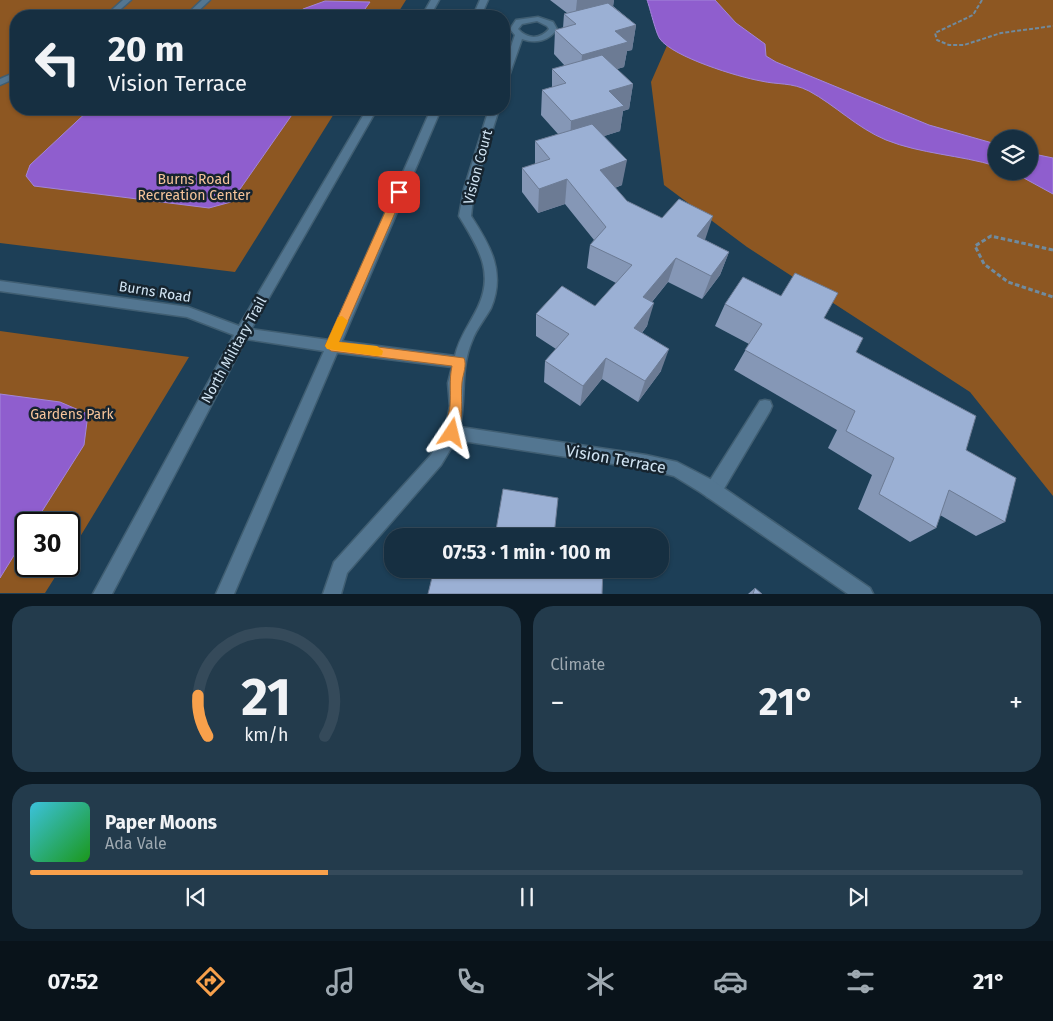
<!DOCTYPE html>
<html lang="en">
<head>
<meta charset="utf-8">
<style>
  body { margin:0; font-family:"Fira Sans",sans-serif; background:#233b4c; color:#f1f3f6; height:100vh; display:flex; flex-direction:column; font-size:19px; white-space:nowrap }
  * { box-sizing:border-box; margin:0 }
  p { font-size:16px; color:#9ea9b1 }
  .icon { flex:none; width:28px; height:28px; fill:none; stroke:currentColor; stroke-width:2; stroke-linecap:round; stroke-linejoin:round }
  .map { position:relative; height:594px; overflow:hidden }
  .drawer { display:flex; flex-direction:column; gap:12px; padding:12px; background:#0c1a24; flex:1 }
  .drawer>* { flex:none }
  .guide { position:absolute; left:10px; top:10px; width:500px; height:105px; border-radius:20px; box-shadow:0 1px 4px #0004,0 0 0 1px #354a5a; background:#162f41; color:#f1f3f6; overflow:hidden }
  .buttons { position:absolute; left:988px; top:130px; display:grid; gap:10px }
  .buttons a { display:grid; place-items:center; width:50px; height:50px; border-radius:50%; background:#162f41; box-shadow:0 1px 4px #0004,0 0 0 1px #354a5a; font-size:25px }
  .speed { position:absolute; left:15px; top:512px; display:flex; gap:10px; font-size:25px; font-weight:700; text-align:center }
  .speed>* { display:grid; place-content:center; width:65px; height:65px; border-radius:50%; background:#162f41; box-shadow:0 1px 4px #0004,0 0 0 1px #354a5a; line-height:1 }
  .speed .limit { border:2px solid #111; border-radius:8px; background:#fff; color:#111 }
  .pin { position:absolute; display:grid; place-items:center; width:42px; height:42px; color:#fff; margin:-21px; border-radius:10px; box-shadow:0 2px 8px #0006 }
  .me { position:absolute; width:55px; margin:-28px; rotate:10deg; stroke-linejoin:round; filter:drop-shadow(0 0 4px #0008) }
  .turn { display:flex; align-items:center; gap:18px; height:105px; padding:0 15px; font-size:22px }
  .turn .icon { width:65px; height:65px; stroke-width:2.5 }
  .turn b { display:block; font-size:35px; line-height:42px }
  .big { font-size:38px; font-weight:700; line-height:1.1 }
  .drawer .card { flex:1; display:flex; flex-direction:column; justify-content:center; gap:8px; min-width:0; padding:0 18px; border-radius:20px; background:#233b4c }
  .drawer .dial { align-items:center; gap:0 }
  .dial svg { height:130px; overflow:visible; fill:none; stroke:#354a5a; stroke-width:7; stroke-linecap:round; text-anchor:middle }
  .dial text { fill:#f1f3f6; stroke:none }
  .song { display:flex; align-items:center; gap:15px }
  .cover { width:60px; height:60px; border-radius:8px; background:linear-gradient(135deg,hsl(190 70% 55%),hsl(120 70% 35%)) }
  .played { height:5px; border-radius:2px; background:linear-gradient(90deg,#f8a04b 30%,#354a5a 30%) }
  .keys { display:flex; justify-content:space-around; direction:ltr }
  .heat { display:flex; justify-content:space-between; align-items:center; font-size:28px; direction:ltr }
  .drawer .tiles { flex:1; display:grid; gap:12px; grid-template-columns:1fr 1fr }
  .card:last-child { grid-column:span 2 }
  .trip { position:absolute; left:384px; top:528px; width:285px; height:50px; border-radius:20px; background:#162f41; box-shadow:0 1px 4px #0004,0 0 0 1px #354a5a; font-weight:700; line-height:50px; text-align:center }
  .tab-bar { display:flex; height:80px; justify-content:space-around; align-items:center; background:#09131a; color:#9ea9b1 }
  .tab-bar .icon { width:35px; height:35px }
  .tab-bar .active { color:#f8a04b }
  .tab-bar b { font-size:22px; color:#f1f3f6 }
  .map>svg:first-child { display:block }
</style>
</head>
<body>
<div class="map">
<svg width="1053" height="594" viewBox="0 0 1053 594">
  <rect width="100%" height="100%" fill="#1d3f57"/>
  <g fill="#8d5722" fill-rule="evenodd">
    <path d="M0 0H406L396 16H16V109H337L235 272 0 243Z"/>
    <path d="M687 0H1053V496L970 392 747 247 664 185 651 82ZM996 139H1029V171H996Z"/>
    <path d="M0 331 189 357 69 555V524H26V566H62L45 593H0Z"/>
  </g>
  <g fill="#8f5ece" stroke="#a386d9">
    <path d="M647 0H715L736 23 765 44 766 56 776 62 929 125 996 144V166C960 155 921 154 886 140 857 128 835 105 809 91 791 82 778 85 761 81 738 77 673 57 660 39 656 34 650 8 647 0Z"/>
    <path d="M325 1 370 2 360 16H295L303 9Z"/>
    <path d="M90 109H296L231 202 209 208 34 186 26 176 30 165Z"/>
    <path d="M1029 153 1053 158V194L1011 171H1029Z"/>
    <path d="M0 394 60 402 88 414 84 445 34 524H26V536L0 578Z"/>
  </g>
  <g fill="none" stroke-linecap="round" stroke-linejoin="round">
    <g stroke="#405e72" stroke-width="3">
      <g id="lane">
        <path d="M123 0H131L113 16H105Z"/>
        <path d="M202 0H210L193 16H185Z"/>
        <path d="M16 72V78L0 85V79Z"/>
        <path d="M765 400 770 401 772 406 770 411 719 497 713 499 707 497 705 491 707 485 760 401Z"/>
      </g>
    </g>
    <g stroke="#405e72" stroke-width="3">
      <g id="street">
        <path d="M538 17 553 22 557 29C549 41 536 44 522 39L508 79 504 82V67L515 35 510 29 516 20ZM537 21 547 26 549 29C540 40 527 39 518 29L522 24Z"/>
        <path d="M489 109H499L474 189 471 216C490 245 506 272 491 308 485 319 476 329 472 341 460 369 466 398 460 427L646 455 677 462 712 480 870 588 873 594H848L700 492 674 476 646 469 456 440 441 465 347 573 341 594H323L334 562 431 455 445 431 450 406 448 383 452 367 331 352 326 350 324 346 326 342 331 340 455 356C459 337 470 324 478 307 495 271 477 246 459 216L464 189Z"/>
      </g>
    </g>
    <g stroke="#405e72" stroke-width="3">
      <g id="secondary">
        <path d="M431 0H439L430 16H422Z"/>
        <path d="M480 0H488L481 16H473Z"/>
        <path d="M367 109H377L251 329 329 340 431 109H441L234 594H216L324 351 246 339 112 594H93L234 335 187 317 0 291V281L188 307 239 326Z"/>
      </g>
    </g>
    <path stroke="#708b9f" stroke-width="2" stroke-dasharray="4 2" stroke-linecap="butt" d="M982 0 973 15 935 33 937 40 949 45H964L1001 33 1053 26"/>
    <path stroke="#708b9f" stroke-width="3" stroke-dasharray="4.5 2.5" stroke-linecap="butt" d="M1053 250 991 236 975 246 984 264 1008 282 1053 297"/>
    <use href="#lane" fill="#537691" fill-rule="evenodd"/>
    <use href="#street" fill="#537691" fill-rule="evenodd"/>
    <use href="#secondary" fill="#537691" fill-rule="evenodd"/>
  </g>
  <g fill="#8597b6">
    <path d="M550 0H614L613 6 636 25 632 50 627 51 624 67 617 69 633 84 629 109 623 111 620 131 604 136 622 185 615 188 627 201 729 252 720 275 702 299 668 282 652 302 647 326 642 333 661 371 638 402 602 379 580 406 544 382 545 361 556 349 536 336V314L595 306 616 283 587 268 590 245 594 240 565 204 538 213 522 192V168L535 164V141L558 134 541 115 542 90 552 87V69L565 66 554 54 555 30 563 28 564 14 567 13Z"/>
    <path d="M725 304 824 318 856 352 966 450 1005 522 976 536 940 515 936 528 910 542 858 509 872 475 828 448 837 430 734 370 749 344 715 326Z"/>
    <path d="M755 588 762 594H748Z"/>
  </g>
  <g fill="#6c7b94">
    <path d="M577 0H614L613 7 575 19Z"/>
    <path d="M636 25 632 50 627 51 624 67 580 80 582 55 615 31Z"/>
    <path d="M633 84 629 109 623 111 620 131 570 147 571 121 609 91Z"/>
    <path d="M627 160 622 185 597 194 600 170Z"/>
    <path d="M567 179 565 204 538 213 539 189Z"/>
    <path d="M713 216 705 240 697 236Z"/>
    <path d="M729 252 720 275 702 299 711 276Z"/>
    <path d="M676 258 668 282 637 320 643 297Z"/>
    <path d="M654 303 647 326 628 350 634 328Z"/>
    <path d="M669 349 661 371 638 402 645 381Z"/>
    <path d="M606 358 602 379 580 406 583 386Z"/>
  </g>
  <g fill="#9bb0d4" stroke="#6c7b94">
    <path d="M608 3 636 25 615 31 628 42 582 55 555 30 576 24 564 14Z"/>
    <path d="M602 55 633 84 609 91 624 106 571 121 542 90 566 83 552 69Z"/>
    <path d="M592 124 627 160 600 170 627 201 662 218 679 199 713 216 697 236 729 252 711 276 676 258 643 297 654 303 634 328 669 349 645 381 606 358 583 386 545 361 569 334 536 314 562 286 595 306 632 265 590 245 606 227 567 179 539 189 522 168 550 159 535 141Z"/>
    <path d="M795 273 838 293 824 318 863 338 856 352 976 416 966 450 1016 478 1005 522 949 490 936 528 879 494 894 458 846 431 855 411 745 350 762 324 725 304 743 277 781 296Z"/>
    <path d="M503 489 558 498 554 536H495Z"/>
    <path d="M442 531 474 536H441Z"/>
    <path d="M434 569H603L602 594H428Z"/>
    <path d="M755 588 762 594H753Z"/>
  </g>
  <path fill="#f8a04b" stroke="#a16831" d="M399 189 404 192 339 342 464 358C467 365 463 374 462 382 460 400 465 419 456 437L452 439 447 437C443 428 449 416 450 406 451 392 449 380 452 366L331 351 325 346 394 192Z"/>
  <path fill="#f59e0b" d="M342 316 348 321 339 342 377 346 383 351 382 355 377 356 327 349 325 346 338 317Z"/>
  <g text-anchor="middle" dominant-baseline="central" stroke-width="5" stroke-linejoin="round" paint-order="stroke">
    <g font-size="14" fill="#d1e4f3" stroke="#16242f">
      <text transform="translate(478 167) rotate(-75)">Vision Court</text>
      <text transform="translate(155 292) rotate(9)">Burns Road</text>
      <text transform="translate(234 350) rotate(-61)">North Military Trail</text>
    </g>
    <g font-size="14" fill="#f6c49a" stroke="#16242f">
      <text x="194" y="179">Burns Road<tspan x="194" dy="16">Recreation Center</tspan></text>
      <text x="72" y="414">Gardens Park</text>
    </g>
    <g font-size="16" fill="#d1e4f3" stroke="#16242f">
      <text transform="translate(616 459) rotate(10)">Vision Terrace</text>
    </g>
  </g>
</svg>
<div class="buttons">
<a><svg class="icon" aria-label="layers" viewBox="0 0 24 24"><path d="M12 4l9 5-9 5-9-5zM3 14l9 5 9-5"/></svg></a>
</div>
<div class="speed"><div class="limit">30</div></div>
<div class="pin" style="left:399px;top:192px;background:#d93025"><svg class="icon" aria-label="arrive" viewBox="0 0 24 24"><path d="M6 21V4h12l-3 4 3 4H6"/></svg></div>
<svg class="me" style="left:452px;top:433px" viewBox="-20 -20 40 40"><path d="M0-17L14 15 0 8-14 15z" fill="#f8a04b" stroke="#fff" stroke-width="4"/></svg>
<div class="trip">07:53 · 1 min · 100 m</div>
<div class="guide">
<div class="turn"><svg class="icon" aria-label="left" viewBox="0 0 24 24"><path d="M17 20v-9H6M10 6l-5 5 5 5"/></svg><div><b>20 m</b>Vision Terrace</div></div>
</div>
</div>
<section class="drawer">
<div class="tiles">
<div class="card dial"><svg viewBox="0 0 100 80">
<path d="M14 69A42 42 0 1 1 86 69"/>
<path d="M14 69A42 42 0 0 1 8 44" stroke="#f8a04b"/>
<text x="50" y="56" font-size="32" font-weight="700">21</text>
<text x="50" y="72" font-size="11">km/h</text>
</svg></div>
<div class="card"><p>Climate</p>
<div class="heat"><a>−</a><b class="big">21°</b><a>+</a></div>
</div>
<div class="card">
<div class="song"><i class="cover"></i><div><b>Paper Moons</b><p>Ada Vale</p></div></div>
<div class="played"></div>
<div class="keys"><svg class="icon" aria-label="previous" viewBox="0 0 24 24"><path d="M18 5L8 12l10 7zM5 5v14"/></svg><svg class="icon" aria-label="pause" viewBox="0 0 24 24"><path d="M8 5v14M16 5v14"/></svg><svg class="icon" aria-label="next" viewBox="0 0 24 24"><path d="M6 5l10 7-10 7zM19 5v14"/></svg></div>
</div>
</div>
</section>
<nav class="tab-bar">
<b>07:52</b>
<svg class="icon active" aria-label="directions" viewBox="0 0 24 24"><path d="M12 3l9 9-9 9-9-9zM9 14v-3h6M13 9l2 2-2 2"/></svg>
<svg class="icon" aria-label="music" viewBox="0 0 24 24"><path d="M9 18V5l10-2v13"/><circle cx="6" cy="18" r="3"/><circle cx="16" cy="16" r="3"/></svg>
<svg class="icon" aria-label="phone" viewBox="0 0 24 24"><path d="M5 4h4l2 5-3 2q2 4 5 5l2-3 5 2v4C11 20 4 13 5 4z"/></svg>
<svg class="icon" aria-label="climate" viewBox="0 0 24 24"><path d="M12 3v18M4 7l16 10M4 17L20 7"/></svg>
<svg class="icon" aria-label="car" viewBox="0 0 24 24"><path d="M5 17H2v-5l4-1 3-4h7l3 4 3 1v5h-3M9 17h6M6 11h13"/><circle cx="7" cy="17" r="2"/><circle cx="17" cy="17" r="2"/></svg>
<svg class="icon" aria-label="filters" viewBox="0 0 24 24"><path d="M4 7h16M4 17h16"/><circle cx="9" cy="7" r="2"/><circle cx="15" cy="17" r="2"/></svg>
<b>21°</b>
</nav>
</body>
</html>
